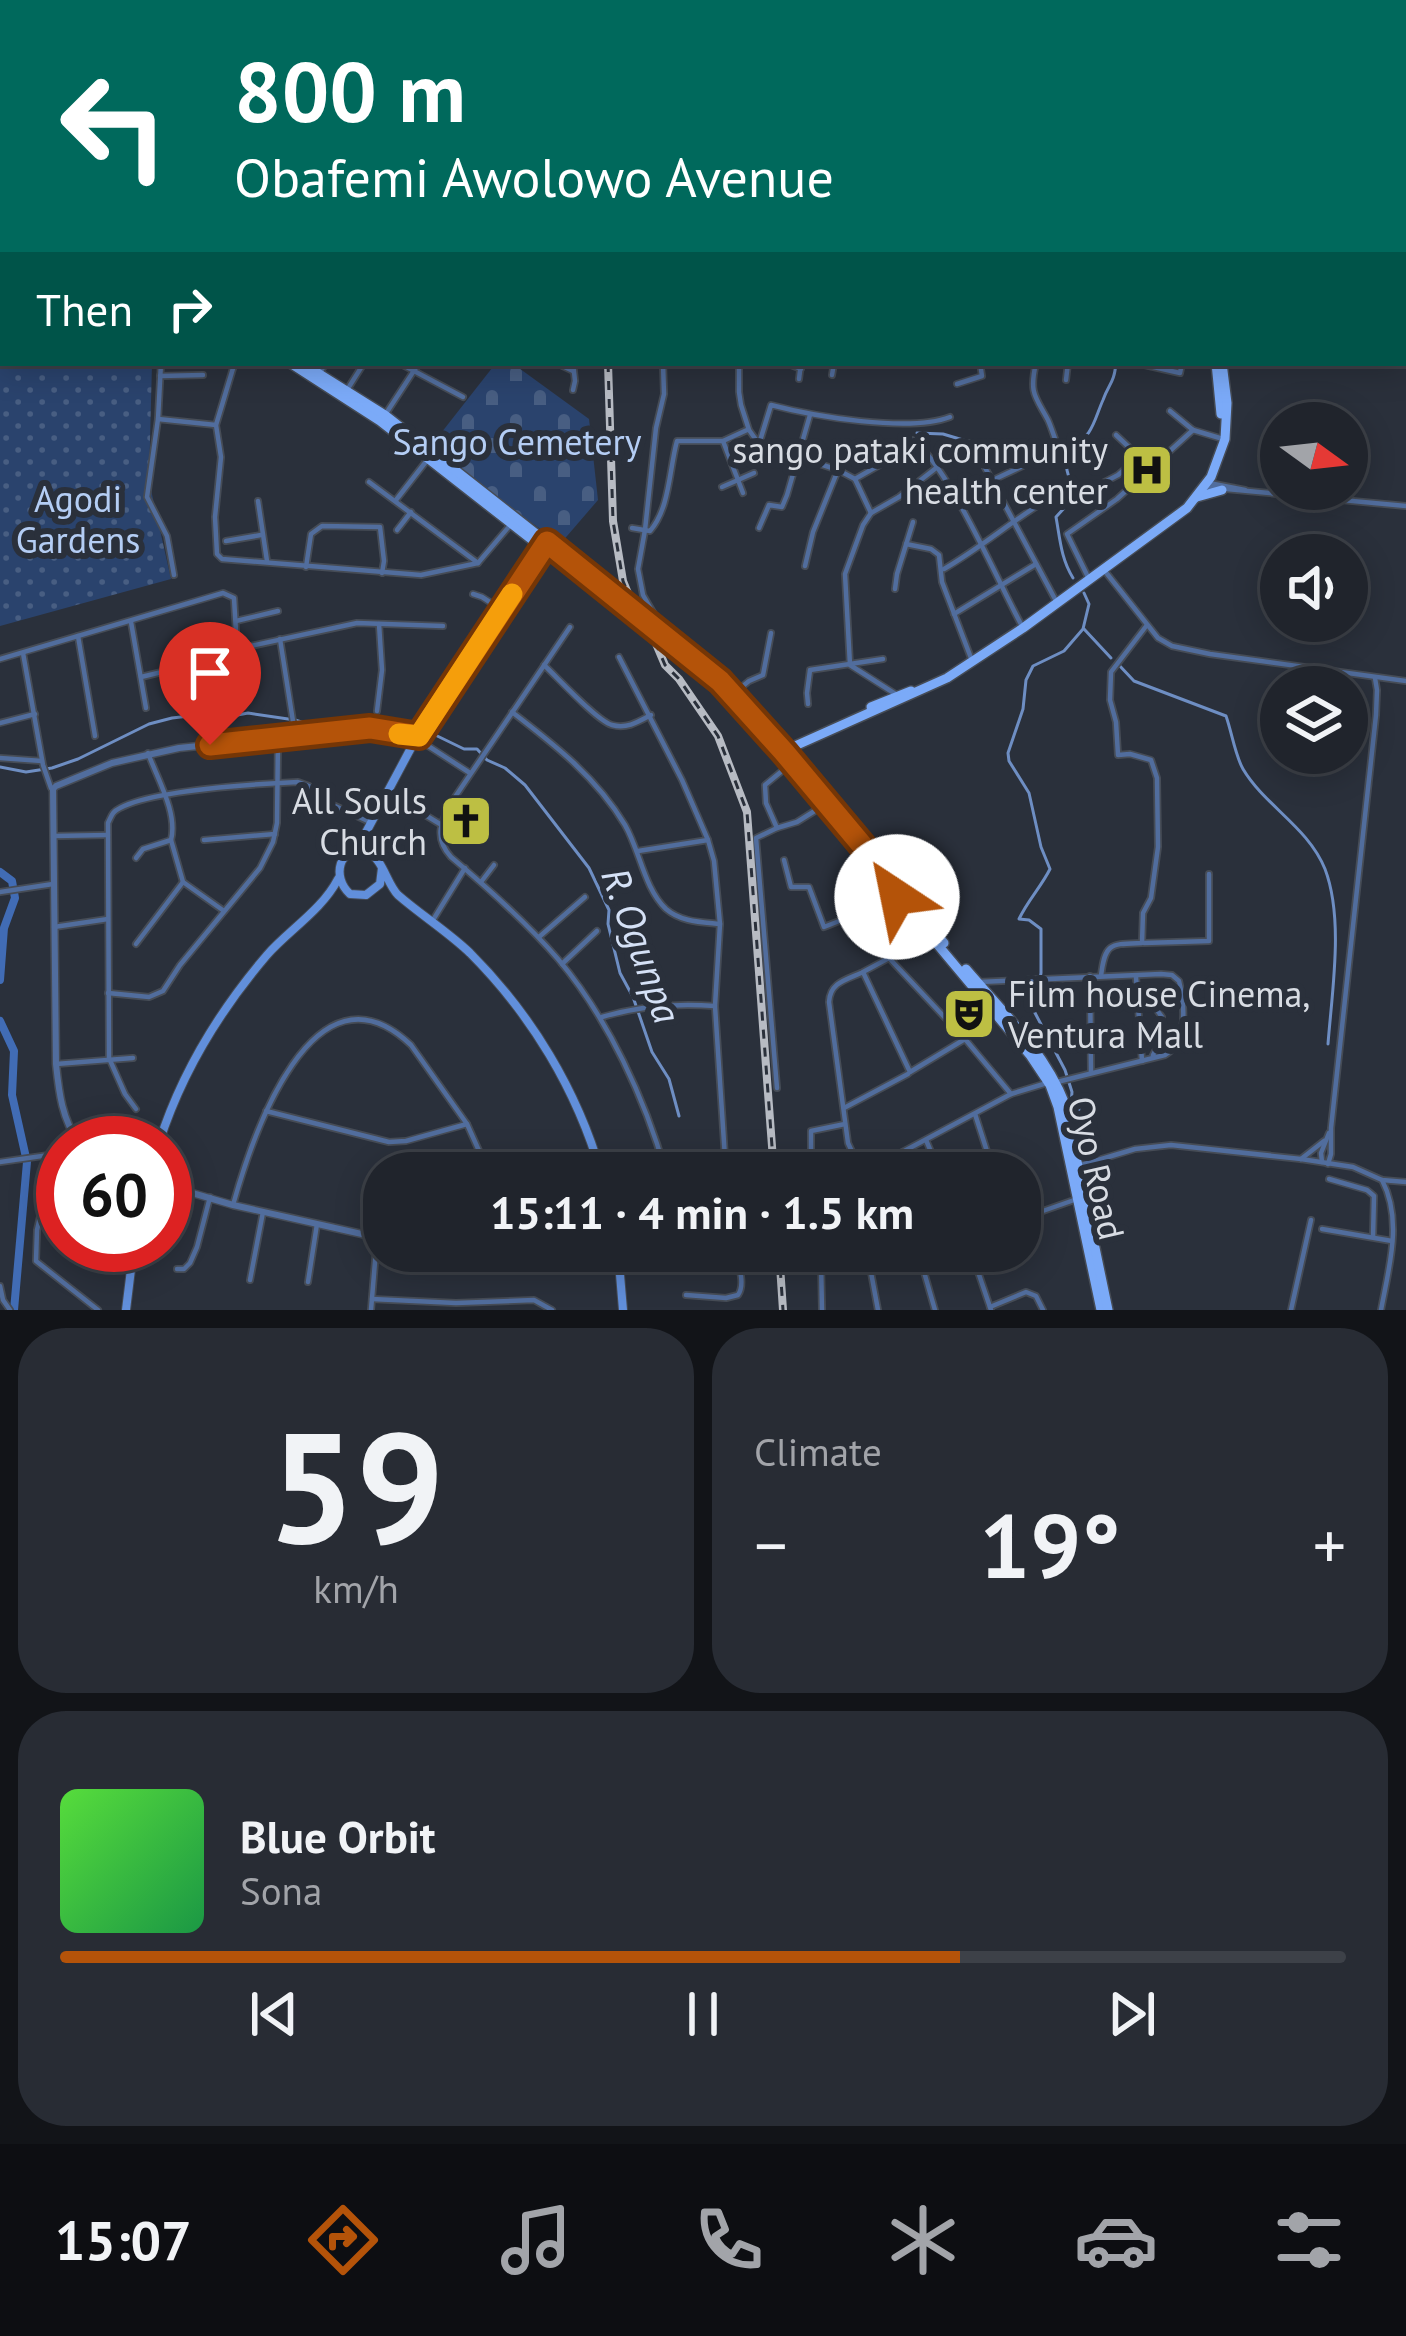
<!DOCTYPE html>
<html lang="en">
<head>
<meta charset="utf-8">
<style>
  body { margin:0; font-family:"PT Sans",sans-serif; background:#282c34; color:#f1f3f6; height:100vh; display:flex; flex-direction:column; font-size:45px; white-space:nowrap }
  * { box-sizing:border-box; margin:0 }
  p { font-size:39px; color:#a2a4a9 }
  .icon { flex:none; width:66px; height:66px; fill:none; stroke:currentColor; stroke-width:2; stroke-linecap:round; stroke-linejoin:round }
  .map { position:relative; height:1310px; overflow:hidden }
  .drawer { display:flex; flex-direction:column; gap:18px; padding:18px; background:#121418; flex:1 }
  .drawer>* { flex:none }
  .banner { position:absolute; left:0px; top:0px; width:1407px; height:366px; box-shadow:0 6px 30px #0003,0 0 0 3px #3d4148; background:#00695c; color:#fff; overflow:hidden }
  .needle { width:78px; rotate:105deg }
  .controls { position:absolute; left:1260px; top:402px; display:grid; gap:24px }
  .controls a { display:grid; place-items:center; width:108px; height:108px; border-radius:50%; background:#20242c; box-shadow:0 6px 30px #0003,0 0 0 3px #3d4148; font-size:60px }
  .speed { position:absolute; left:36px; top:1116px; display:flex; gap:24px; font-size:60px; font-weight:700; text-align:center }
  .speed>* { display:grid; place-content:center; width:156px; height:156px; border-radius:50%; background:#20242c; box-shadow:0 6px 30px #0003,0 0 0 3px #3d4148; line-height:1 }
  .speed .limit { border:18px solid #d22; background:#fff; color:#111 }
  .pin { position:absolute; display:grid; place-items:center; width:102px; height:102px; color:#fff; margin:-123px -51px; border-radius:50% 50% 50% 0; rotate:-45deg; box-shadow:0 0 12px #0007 }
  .pin .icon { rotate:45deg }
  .me { position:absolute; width:132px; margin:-66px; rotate:326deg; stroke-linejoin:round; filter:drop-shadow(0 0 9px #0008) }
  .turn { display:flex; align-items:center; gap:42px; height:252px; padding:0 36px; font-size:54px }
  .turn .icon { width:156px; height:156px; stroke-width:2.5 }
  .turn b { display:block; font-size:84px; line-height:102px }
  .then { display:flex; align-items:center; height:114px; padding:0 36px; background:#0003; gap:24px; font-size:45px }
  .big { font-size:90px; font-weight:800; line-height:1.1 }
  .drawer .tile { flex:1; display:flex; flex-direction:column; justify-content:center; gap:18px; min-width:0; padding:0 42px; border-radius:48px; background:#282c34 }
  .drawer .dial { align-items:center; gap:0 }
  .dial b { font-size:156px; line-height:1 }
  .song { display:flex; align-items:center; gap:36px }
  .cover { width:144px; height:144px; border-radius:18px; background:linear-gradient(135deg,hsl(110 70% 55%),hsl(140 70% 35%)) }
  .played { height:12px; border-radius:6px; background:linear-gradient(90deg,#b45309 70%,#3d4148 70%) }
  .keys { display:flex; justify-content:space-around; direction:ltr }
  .heat { display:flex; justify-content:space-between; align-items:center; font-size:66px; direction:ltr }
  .drawer .tiles { flex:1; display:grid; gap:18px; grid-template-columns:1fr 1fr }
  .tile:last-child { grid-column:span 2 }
  .trip { position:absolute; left:363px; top:1152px; width:678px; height:120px; border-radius:48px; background:#20242c; box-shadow:0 6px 30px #0003,0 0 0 3px #3d4148; font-weight:800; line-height:120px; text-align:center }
  .menu { display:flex; height:192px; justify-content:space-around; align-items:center; background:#0d0e12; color:#a2a4a9 }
  .menu .icon { width:84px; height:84px }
  .menu .current { color:#b45309 }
  .menu b { font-size:54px; color:#f1f3f6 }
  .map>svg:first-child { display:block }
</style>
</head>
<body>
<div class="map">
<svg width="1406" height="1310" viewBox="0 0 1406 1310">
  <defs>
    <pattern id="grass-dots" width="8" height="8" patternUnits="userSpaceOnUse" patternTransform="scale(3)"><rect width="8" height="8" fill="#2a436d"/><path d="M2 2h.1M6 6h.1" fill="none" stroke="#485e82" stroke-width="1.8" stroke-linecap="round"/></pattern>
    <pattern id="cemetery-stones" width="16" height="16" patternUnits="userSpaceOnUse" patternTransform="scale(3)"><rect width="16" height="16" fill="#2a436d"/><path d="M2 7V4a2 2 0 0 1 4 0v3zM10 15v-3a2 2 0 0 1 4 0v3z" fill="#485e82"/></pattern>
  </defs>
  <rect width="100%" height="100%" fill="#2a303b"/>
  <path fill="url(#grass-dots)" d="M0 227 3 228V363H152L149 481 171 579 0 626Z"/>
  <path fill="url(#cemetery-stones)" d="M496 363H512L589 419 598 500 561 543 427 451Z"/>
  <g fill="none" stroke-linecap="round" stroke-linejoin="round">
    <g stroke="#6e8ec3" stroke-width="3">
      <path d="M1152 0 1153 3"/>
      <path d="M917 433 943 434 973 443 1048 442 1056 445"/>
      <path d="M1073 578C1061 559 1060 539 1056 517L1077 494C1068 478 1062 464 1070 446 1093 438 1094 420 1103 400 1109 383 1114 384 1116 363"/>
      <path d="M1084 629 1111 658"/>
      <path d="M1118 664 1134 681 1226 716C1232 733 1235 755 1243 769 1265 806 1308 827 1325 869 1344 919 1332 991 1328 1044"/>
      <path d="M0 767 26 772 52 768 78 759 149 724 172 718 198 715 212 720 248 713 295 720 314 726 331 721 385 718 403 727 427 731 464 749H477L487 760 505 768 525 785 589 868 609 910 608 924 620 973 633 997 652 1052 669 1079 679 1116"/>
      <path d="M1083 1150 1077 1123 1079 1108 1071 1104 1072 1092 1065 1070 1034 1011 1041 973V929L1029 920 1019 919C1028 900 1041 887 1050 869L1041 847 1029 793 1009 761 1008 753 1023 709 1026 680 1033 666 1064 651 1083 629 1089 604 1084 593"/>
    </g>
    <g stroke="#416cb5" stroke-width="8">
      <path d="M0 872 12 881 15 898 4 928 0 980"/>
      <path d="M0 1021 14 1051 12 1095 27 1162 14 1310"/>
    </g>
    <g stroke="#464c56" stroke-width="8">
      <g id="minor">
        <path d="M175 0V3"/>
        <path d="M267 0 268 3"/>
        <path d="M349 0 350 3"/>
        <path d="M455 0 456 3"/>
        <path d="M637 0 641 3"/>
        <path d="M729 0 731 3"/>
        <path d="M1273 0 1275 3"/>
        <path d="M48 3 54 0"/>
        <path d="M136 3 158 0"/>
        <path d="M540 3 542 0"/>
        <path d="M682 3V0"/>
        <path d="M939 3V0"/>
        <path d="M977 3V0"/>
        <path d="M0 14 3 13"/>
        <path d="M0 47H3"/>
        <path d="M0 138H3"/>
        <path d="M161 363 158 419 147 497 167 536 174 575"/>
        <path d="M399 363 463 397"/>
        <path d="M556 363 573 371"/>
        <path d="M573 363 575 381 573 390"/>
        <path d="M739 363V392L741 405 749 430 759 444 838 470 855 479 871 513"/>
        <path d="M786 363 801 369"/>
        <path d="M1136 363 1180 373 1182 363"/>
        <path d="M234 365 216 425 221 457 215 517 217 554 222 559 421 575 478 563 512 523"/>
        <path d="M319 374 326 363"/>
        <path d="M832 375 834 363"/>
        <path d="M160 376 203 375"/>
        <path d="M799 379 801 363"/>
        <path d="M1066 380 1068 363"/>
        <path d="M957 384 982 376 980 363"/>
        <path d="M347 390 364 363"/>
        <path d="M1170 411 1193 430 1223 439"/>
        <path d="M385 415 419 363"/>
        <path d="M158 419 216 425"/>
        <path d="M1116 435 1150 467 1152 476"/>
        <path d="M723 441 743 493"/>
        <path d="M759 444 771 405C813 416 909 433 950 417"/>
        <path d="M855 479 883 463 907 441 912 440C947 462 999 584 1022 626"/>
        <path d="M369 482 478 563"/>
        <path d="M1209 483 1245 490"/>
        <path d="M1097 486 1118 475 1140 456"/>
        <path d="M722 487 754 473"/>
        <path d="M1205 487 1406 506"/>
        <path d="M396 500 428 459"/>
        <path d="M258 501 267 561"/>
        <path d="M959 506 993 480 1059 449C1055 440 1052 429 1048 420 1035 396 1029 393 1036 363"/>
        <path d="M632 528 650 531C670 508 669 470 677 441H723L747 430"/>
        <path d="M759 528 769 505 782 507 787 495 810 415"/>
        <path d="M397 530 411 512"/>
        <path d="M226 541 261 535"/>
        <path d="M906 544 931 549 939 555 942 582 971 658"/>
        <path d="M805 566 813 532 838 470"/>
        <path d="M306 567 311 534 322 526 380 527 384 561 382 573"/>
        <path d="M944 569C982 547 1014 519 1053 496"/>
        <path d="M1104 570 1158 638 1172 646 1210 654 1406 681"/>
        <path d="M1088 577 1067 534 1117 499 1193 430"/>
        <path d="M895 589 897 574 913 522"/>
        <path d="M473 594 482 597 502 610"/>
        <path d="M954 614 1036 564"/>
        <path d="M236 621 278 611"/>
        <path d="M131 622 146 708"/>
        <path d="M570 627 453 800C441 821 433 837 451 857 489 889 526 922 558 959 608 1018 645 1099 666 1173"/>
        <path d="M654 634 659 628 658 621 643 595 638 569 645 530 656 428 664 394 663 363"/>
        <path d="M78 636 95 736"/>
        <path d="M280 639 295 734"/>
        <path d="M23 653 43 765 51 788"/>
        <path d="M619 657 682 780 708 840 714 861 720 924 715 1006 726 1173"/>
        <path d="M0 659 223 593 234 598 237 649"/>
        <path d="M208 661 214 699"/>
        <path d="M544 665C558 678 597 721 612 725 627 729 638 722 651 715"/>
        <path d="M141 677 208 661 237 649 357 623 443 626"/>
        <path d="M732 695 749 681 763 675 771 633"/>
        <path d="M897 695 850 665 845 574 863 525 871 513 899 497 968 443 973 445 1055 599"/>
        <path d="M808 704 807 693 810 670 883 659"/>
        <path d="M377 711 382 670 379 624"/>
        <path d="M512 712C555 745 597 778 625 825 640 851 644 888 666 909 681 922 701 922 720 924"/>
        <path d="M0 723 35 714"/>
        <path d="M419 740 470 773"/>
        <path d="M148 753C157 778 178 813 171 840L183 882 224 911"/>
        <path d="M0 758 42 761"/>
        <path d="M788 766 765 785 766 803 777 828 797 822 821 807"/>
        <path d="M389 793 440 824"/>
        <path d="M54 836 108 835"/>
        <path d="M204 840 275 834"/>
        <path d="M638 851 708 840"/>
        <path d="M136 858 143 849 171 840"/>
        <path d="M784 860 791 887H809L824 927 857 914 889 887"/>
        <path d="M481 882 494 865"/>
        <path d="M0 892 53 884"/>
        <path d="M857 914 883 950"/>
        <path d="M433 920 465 868"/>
        <path d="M54 927 108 919"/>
        <path d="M539 937 585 897"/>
        <path d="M1144 943 1209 941V874"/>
        <path d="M136 944 183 882"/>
        <path d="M562 964 597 931"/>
        <path d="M861 973C845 980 830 983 829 1002L848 1143 862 1173"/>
        <path d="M1090 976 1091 1072"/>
        <path d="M1101 976C1105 942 1111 944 1142 943L1143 913 1151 898 1158 847 1157 778 1151 760 1130 754 1118 755 1116 722 1110 700 1111 672 1147 625"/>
        <path d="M1136 977 1142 1061"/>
        <path d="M979 982 1161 974 1172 975 1179 981C1185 1005 1188 1042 1165 1055L1057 1082"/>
        <path d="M108 993 149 997 163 991 180 965 260 868 273 842 277 823 278 738"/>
        <path d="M1138 1006H1154L1162 1017V1038L1153 1055"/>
        <path d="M602 1017C639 1006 676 1003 715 1006"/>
        <path d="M965 1039 889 958 863 972 910 1072 965 1039 1011 1094 1047 1083"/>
        <path d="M56 1064 133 1058"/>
        <path d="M777 1088 756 838 777 828"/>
        <path d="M844 1108 908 1074"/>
        <path d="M136 1109 125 1094 109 1058 108 823C112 815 112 812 120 808 154 790 257 784 298 782L309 786 322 800 370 822"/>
        <path d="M266 1111 389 1142 406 1141 467 1124"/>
        <path d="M975 1114 994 1173"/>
        <path d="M926 1140 940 1173"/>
        <path d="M811 1150V1131L845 1124"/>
        <path d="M54 1156 37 1230 36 1261 98 1310"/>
        <path d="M1301 1159 1324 1141"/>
        <path d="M0 1162 63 1153"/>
        <path d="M1322 1162 1321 1153 1329 1133"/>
        <path d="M1328 1164 1331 1154V1128L1376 715 1377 690 1375 678"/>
        <path d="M1078 1166 1135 1149 1171 1145 1301 1159 1353 1167 1382 1180 1406 1182"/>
        <path d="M863 1173 1011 1094"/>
        <path d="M1329 1179 1367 1190 1374 1196 1373 1237"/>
        <path d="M233 1205C252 1137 313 952 411 1045L467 1124 489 1173"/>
        <path d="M43 1206 63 1217"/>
        <path d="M1020 1219 1077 1199"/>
        <path d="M1322 1229 1392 1241"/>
        <path d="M113 1245 131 1256"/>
        <path d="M867 1251 878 1310"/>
        <path d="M918 1251 935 1310"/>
        <path d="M971 1251 991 1310"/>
        <path d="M821 1262 822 1310"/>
        <path d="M177 1269H184L190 1263 197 1247 210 1197"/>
        <path d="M250 1280 263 1212"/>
        <path d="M308 1282 317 1224"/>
        <path d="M0 1286 3 1300 10 1310"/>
        <path d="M686 1295 726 1298 738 1295C746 1283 738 1264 734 1251"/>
        <path d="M372 1299 456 1303 534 1300 552 1310"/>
        <path d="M990 1307 1026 1292 1036 1296 1043 1310"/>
        <path d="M371 1310 377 1238"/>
        <path d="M1291 1310 1311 1220"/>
        <path d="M1381 1310C1389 1267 1403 1220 1382 1180"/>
      </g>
    </g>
    <g stroke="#464c56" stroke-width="9">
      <g id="tertiary">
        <path d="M79 1143C62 1119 59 1093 56 1064L53 789 56 786 112 763 179 748 370 728 419 736"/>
        <path d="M165 1185 233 1205 384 1239"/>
      </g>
    </g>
    <g stroke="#464c56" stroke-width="10">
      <g id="secondary">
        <path d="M356 851 411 748 543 548"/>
        <path d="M382 868 380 884 366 895 350 894C331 877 339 845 366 852 383 857 386 883 398 895 421 915 448 932 470 953 531 1014 577 1090 601 1173"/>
        <path d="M159 1143C181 1074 220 1010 267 955 289 930 322 910 338 879"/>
        <path d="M618 1251 623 1310"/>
        <path d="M126 1310 134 1245"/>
      </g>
    </g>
    <g stroke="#464c56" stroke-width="12">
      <g id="primary">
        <path d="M24 0 26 3"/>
        <path d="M35 0 37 3"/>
        <path d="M1235 3 1236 0"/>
        <path d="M290 363 380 421 705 675 772 747 1030 1055 1050 1085 1058 1107 1101 1310"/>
        <path d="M302 363 385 415 558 551"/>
        <path d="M1216 363 1221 414"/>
        <path d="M1197 497 1222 490"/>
        <path d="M871 707 911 691"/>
        <path d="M777 754 947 678 1023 628 1187 508 1211 477 1225 439 1227 403 1222 363"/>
        <path d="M862 845 944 943"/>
        <path d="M966 969C1002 1011 1045 1052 1065 1104L1108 1310"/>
      </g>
    </g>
    <use href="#minor" stroke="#516d9d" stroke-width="4.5"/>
    <use href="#tertiary" stroke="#516d9d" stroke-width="6"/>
    <use href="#secondary" stroke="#618fdb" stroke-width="8"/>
    <use href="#primary" stroke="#7baaf8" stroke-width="9"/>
    <g stroke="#b7bbc3" stroke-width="8">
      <g id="rail">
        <path d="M655 0 657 3"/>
        <path d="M608 363 613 521 623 581 636 613 651 632 665 665 679 679 718 736 747 812 774 1173"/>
        <path d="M779 1251 783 1310"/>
      </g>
    </g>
    <use href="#rail" stroke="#2a303b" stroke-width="3" stroke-dasharray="9" stroke-linecap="butt"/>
  </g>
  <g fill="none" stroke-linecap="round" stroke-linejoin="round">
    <g stroke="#753606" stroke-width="30">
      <path id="route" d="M210 745 370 728 419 736 547 542 720 681 784 752 902 893 897 897"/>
    </g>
    <use href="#route" stroke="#b45309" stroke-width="21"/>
    <path stroke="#f59e0b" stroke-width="21" d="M399 734 419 736 512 594"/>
  </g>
  <defs>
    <g id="hospital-square" transform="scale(2.7)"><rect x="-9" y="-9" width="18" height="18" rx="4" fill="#bdbf43" stroke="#2a303b"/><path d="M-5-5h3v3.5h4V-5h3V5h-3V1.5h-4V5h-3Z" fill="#111"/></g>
    <g id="church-square" transform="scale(2.7)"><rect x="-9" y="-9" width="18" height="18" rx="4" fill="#bdbf43" stroke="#2a303b"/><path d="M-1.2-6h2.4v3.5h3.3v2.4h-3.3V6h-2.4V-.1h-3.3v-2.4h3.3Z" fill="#111"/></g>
    <g id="theatre-square" transform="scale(2.7)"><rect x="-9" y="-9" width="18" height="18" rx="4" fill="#bdbf43" stroke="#2a303b"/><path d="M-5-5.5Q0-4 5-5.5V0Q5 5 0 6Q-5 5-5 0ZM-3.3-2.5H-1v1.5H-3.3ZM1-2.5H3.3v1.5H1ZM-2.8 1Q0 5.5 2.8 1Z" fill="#111"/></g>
  </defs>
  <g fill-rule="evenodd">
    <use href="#hospital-square" x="1147" y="470"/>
    <use href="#church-square" x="466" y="821"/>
    <use href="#theatre-square" x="969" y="1014"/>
  </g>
  <g text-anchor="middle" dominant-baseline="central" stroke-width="12" stroke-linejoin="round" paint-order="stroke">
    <g font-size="36" fill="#b4cdf4" stroke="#2a303b">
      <text x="517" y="441">Sango Cemetery</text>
      <text x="78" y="498">Agodi<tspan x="78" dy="41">Gardens</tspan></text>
    </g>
    <g font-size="36" fill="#d8dce3" stroke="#2a303b" text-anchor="end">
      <text x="1108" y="449">sango pataki community<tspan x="1108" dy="41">health center</tspan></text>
      <text x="427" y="800">All Souls<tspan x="427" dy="41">Church</tspan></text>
      <text x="1008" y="993" text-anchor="start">Film house Cinema,<tspan x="1008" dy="41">Ventura Mall</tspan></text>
    </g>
    <g font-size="36" fill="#d8dce3" stroke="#2a303b">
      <text transform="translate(1097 1168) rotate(77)">Oyo Road</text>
    </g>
    <g font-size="39" font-style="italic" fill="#d5e1f6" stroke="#2a303b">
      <text transform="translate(642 945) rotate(70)">R. Ogunpa</text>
    </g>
  </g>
</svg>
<div class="controls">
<a><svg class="needle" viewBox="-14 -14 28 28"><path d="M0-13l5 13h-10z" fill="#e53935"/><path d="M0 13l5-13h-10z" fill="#a2a4a9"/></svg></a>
<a><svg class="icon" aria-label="sound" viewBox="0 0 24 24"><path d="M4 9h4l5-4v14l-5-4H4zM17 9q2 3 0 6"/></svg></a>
<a><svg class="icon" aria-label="layers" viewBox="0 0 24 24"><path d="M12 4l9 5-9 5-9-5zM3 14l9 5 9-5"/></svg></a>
</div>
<div class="speed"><div class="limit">60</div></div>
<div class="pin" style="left:210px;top:745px;background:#d93025"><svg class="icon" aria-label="arrive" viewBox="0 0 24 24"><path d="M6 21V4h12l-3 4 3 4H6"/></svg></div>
<svg class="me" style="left:897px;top:897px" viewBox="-20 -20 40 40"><circle r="19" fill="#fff"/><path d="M0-13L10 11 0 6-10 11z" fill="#b45309"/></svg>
<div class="trip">15:11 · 4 min · 1.5 km</div>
<div class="banner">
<div class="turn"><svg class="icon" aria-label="left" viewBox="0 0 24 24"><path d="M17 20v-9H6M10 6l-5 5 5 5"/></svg><div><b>800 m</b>Obafemi Awolowo Avenue</div></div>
<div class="then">Then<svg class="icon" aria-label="right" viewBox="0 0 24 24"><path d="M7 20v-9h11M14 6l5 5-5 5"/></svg></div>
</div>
</div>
<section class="drawer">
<div class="tiles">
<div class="tile dial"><b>59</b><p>km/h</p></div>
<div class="tile"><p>Climate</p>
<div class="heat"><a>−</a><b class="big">19°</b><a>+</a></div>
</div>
<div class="tile">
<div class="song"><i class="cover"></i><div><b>Blue Orbit</b><p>Sona</p></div></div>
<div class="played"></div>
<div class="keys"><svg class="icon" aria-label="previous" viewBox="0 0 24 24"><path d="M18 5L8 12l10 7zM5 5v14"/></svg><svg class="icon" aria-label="pause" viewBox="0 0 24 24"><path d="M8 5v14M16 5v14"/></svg><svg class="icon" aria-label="next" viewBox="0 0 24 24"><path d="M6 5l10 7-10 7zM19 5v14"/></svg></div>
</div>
</div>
</section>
<nav class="menu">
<b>15:07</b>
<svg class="icon current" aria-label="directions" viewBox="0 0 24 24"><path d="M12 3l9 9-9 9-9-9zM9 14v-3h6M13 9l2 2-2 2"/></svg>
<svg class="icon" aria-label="music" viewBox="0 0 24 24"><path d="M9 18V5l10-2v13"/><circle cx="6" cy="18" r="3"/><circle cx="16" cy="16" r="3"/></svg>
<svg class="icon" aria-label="phone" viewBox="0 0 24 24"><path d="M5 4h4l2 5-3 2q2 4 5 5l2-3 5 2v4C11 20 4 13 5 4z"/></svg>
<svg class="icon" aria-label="climate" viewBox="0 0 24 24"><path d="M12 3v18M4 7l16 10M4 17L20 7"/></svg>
<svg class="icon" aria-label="car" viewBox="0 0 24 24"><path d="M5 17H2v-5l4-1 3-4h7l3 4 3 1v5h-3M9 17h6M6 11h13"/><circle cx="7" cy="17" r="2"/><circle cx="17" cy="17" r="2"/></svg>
<svg class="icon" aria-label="filters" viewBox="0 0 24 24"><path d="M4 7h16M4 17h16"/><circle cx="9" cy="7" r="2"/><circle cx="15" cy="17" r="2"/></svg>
</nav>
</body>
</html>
